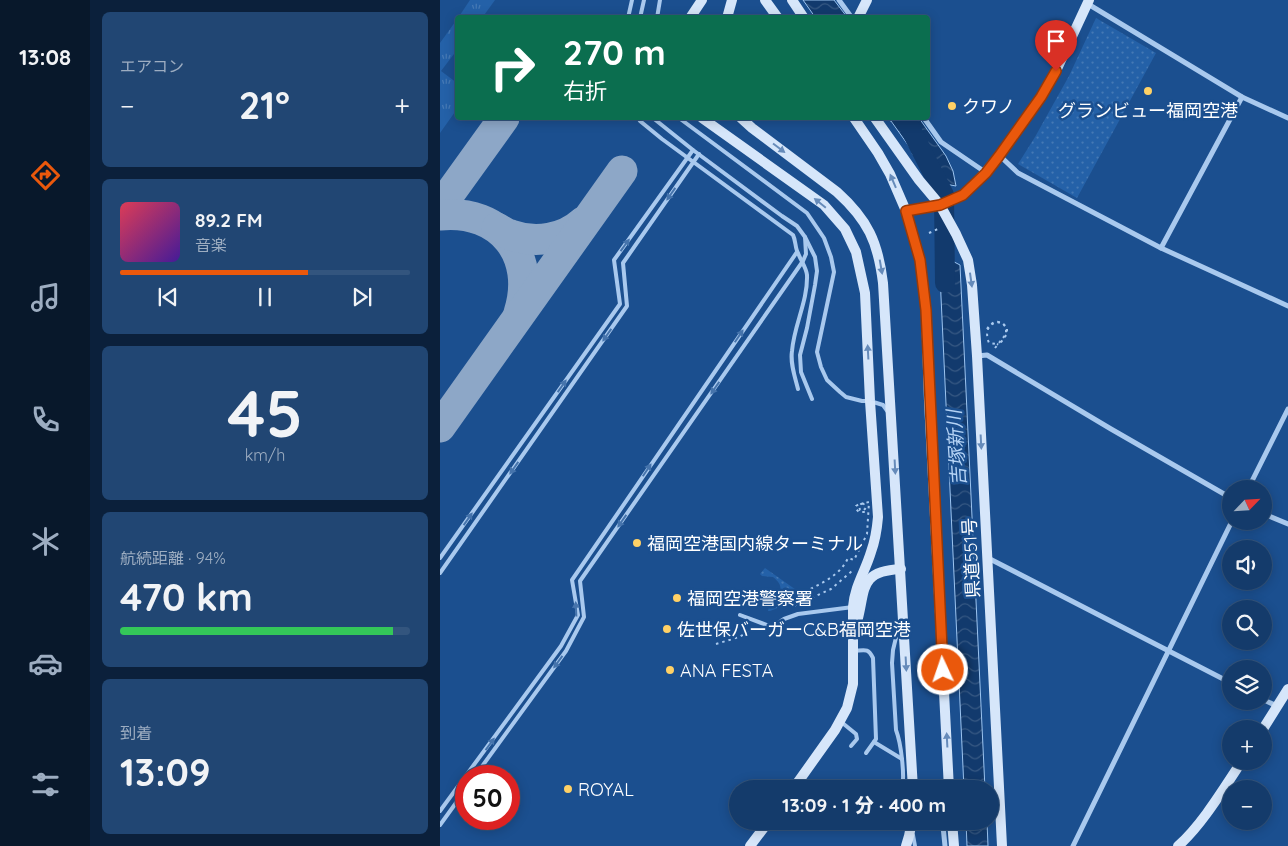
<!DOCTYPE html>
<html lang="ja">
<head>
<meta charset="utf-8">
<style>
  body { margin:0; font-family:Quicksand,"Noto Sans JP",sans-serif; background:#214673; color:#f1f3f6; height:100vh; display:flex; flex-direction:column; font-size:19px; white-space:nowrap }
  * { box-sizing:border-box; margin:0 }
  p { font-size:16px; color:#9dadc1 }
  .icon { flex:none; width:28px; height:28px; fill:none; stroke:currentColor; stroke-width:2; stroke-linecap:round; stroke-linejoin:round }
  .map { position:relative; flex:1; overflow:hidden }
  .drawer { display:flex; flex-direction:column; gap:12px; padding:12px; background:#0b203b; width:350px }
  .drawer>* { flex:none }
  .top-card { position:absolute; left:15px; top:15px; width:475px; height:105px; border-radius:5px; box-shadow:0 2px 12px #0003,0 0 0 1px #33557e; background:#0b6e4f; color:#fff; overflow:hidden }
  .needle { width:32px; rotate:65deg }
  .controls { position:absolute; left:782px; top:480px; display:grid; gap:10px }
  .controls a { display:grid; place-items:center; width:50px; height:50px; border-radius:50%; background:#143b6b; box-shadow:0 2px 12px #0003,0 0 0 1px #33557e; font-size:25px }
  .speed { position:absolute; left:15px; top:765px; display:flex; gap:10px; font-size:25px; font-weight:700; text-align:center }
  .speed>* { display:grid; place-content:center; width:65px; height:65px; border-radius:50%; background:#143b6b; box-shadow:0 2px 12px #0003,0 0 0 1px #33557e; line-height:1 }
  .speed .limit { border:8px solid #d22; background:#fff; color:#111 }
  .pin { position:absolute; display:grid; place-items:center; width:42px; height:42px; color:#fff; margin:-51px -21px; border-radius:50% 50% 50% 0; rotate:-45deg; box-shadow:0 0 5px #0007 }
  .pin .icon { rotate:45deg }
  .me { position:absolute; width:55px; margin:-28px; rotate:357deg; stroke-linejoin:round; filter:drop-shadow(0 0 4px #0008) }
  .turn { display:flex; align-items:center; gap:18px; height:105px; padding:0 25px; font-size:22px }
  .turn .icon { width:65px; height:65px; stroke-width:2.5 }
  .turn b { display:block; font-size:35px; line-height:42px }
  .big { font-size:38px; font-weight:800; line-height:1.1 }
  .drawer .tile { flex:1; display:flex; flex-direction:column; justify-content:center; gap:8px; min-width:0; padding:0 18px; border-radius:8px; background:#214673 }
  .drawer .dial { align-items:center; gap:0 }
  .dial b { font-size:65px; line-height:1 }
  .song { display:flex; align-items:center; gap:15px }
  .cover { width:60px; height:60px; border-radius:8px; background:linear-gradient(135deg,hsl(350 70% 55%),hsl(260 70% 35%)) }
  .played { height:5px; border-radius:2px; background:linear-gradient(90deg,#ea580c 65%,#33557e 65%) }
  .keys { display:flex; justify-content:space-around; direction:ltr }
  .heat { display:flex; justify-content:space-between; align-items:center; font-size:28px; direction:ltr }
  .charge { height:8px; border-radius:4px; background:linear-gradient(90deg,#34c759 94%,#33557e 0) }
  .trip { position:absolute; left:289px; top:780px; width:270px; height:50px; border-radius:25px; background:#143b6b; box-shadow:0 2px 12px #0003,0 0 0 1px #33557e; font-weight:800; line-height:50px; text-align:center }
  main { display:flex; flex:1; min-height:0 }
  .tab-bar { display:flex; flex-direction:column; width:90px; justify-content:space-around; align-items:center; background:#08182b; color:#9dadc1 }
  .tab-bar .icon { width:35px; height:35px }
  .tab-bar .on { color:#ea580c }
  .tab-bar b { font-size:22px; color:#f1f3f6 }
  .map>svg:first-child { display:block }
</style>
</head>
<body>
<main>
<nav class="tab-bar">
<b>13:08</b>
<svg class="icon on" aria-label="directions" viewBox="0 0 24 24"><path d="M12 3l9 9-9 9-9-9zM9 14v-3h6M13 9l2 2-2 2"/></svg>
<svg class="icon" aria-label="music" viewBox="0 0 24 24"><path d="M9 18V5l10-2v13"/><circle cx="6" cy="18" r="3"/><circle cx="16" cy="16" r="3"/></svg>
<svg class="icon" aria-label="phone" viewBox="0 0 24 24"><path d="M5 4h4l2 5-3 2q2 4 5 5l2-3 5 2v4C11 20 4 13 5 4z"/></svg>
<svg class="icon" aria-label="climate" viewBox="0 0 24 24"><path d="M12 3v18M4 7l16 10M4 17L20 7"/></svg>
<svg class="icon" aria-label="car" viewBox="0 0 24 24"><path d="M5 17H2v-5l4-1 3-4h7l3 4 3 1v5h-3M9 17h6M6 11h13"/><circle cx="7" cy="17" r="2"/><circle cx="17" cy="17" r="2"/></svg>
<svg class="icon" aria-label="filters" viewBox="0 0 24 24"><path d="M4 7h16M4 17h16"/><circle cx="9" cy="7" r="2"/><circle cx="15" cy="17" r="2"/></svg>
</nav>
<section class="drawer">
<div class="tile"><p>エアコン</p>
<div class="heat"><a>−</a><b class="big">21°</b><a>+</a></div>
</div>
<div class="tile">
<div class="song"><i class="cover"></i><div><b>89.2 FM</b><p>音楽</p></div></div>
<div class="played"></div>
<div class="keys"><svg class="icon" aria-label="previous" viewBox="0 0 24 24"><path d="M18 5L8 12l10 7zM5 5v14"/></svg><svg class="icon" aria-label="pause" viewBox="0 0 24 24"><path d="M8 5v14M16 5v14"/></svg><svg class="icon" aria-label="next" viewBox="0 0 24 24"><path d="M6 5l10 7-10 7zM19 5v14"/></svg></div>
</div>
<div class="tile dial"><b>45</b><p>km/h</p></div>
<div class="tile"><p>航続距離 · 94%</p><b class="big">470 km</b><div class="charge"></div></div>
<div class="tile"><p>到着</p><b class="big">13:09</b></div>
</section>
<div class="map">
<svg width="848" height="846" viewBox="0 0 848 846">
  <defs>
    <pattern id="grass-tufts" width="24" height="20" patternUnits="userSpaceOnUse" patternTransform="scale(1.25)"><rect width="24" height="20" fill="#2461a8"/><path d="M3 7l-1-3M5 7V3M7 7l1-3M15 17l-1-3M17 17v-4M19 17l1-3" fill="none" stroke="#4579b5"/></pattern>
    <pattern id="park-dots" width="8" height="8" patternUnits="userSpaceOnUse" patternTransform="scale(1.25)"><rect width="8" height="8" fill="#2461a8"/><path d="M2 2h.1M6 6h.1" fill="none" stroke="#4579b5" stroke-width="1.8" stroke-linecap="round"/></pattern>
    <pattern id="water-waves" width="16" height="10" patternUnits="userSpaceOnUse" patternTransform="scale(1.25)"><rect width="16" height="10" fill="#123a6d"/><path d="M0 5q4-4 8 0t8 0" fill="none" stroke="#365883"/></pattern>
  </defs>
  <rect width="100%" height="100%" fill="#1b4f8f"/>
  <g fill="url(#grass-tufts)">
    <path d="M30 0H55L42 18H18Z"/>
    <path d="M18 18 17 50 1 71 17 83V109L0 133V43Z"/>
  </g>
  <g fill="url(#park-dots)">
    <path d="M656 18 716 53 637 198 578 164 595 137 629 76Z"/>
    <path d="M325 568 359 592C354 602 340 607 330 611H328C329 598 352 592 333 577L322 576 320 574Z"/>
  </g>
  <g fill="url(#water-waves)" stroke="#9cc4f0">
    <path d="M363 0H394L407 17H375Z"/>
    <path d="M447 118H479L506 156 513 171 516 186 489 181C488 172 481 163 475 156H474L472 153 473 152 451 121H450Z"/>
    <path d="M499 254 520 265 545 789H524Z"/>
    <path d="M526 821H547L548 846H527Z"/>
  </g>
  <g fill="none" stroke-linecap="round" stroke-linejoin="round">
    <path stroke="#123a6d" stroke-width="20" d="M462 118 469 126 504 195 505 283"/>
    <g stroke="#8da7c7" stroke-width="31">
      <path d="M0 207 64 118"/>
      <path d="M0 215C61 209 97 256 79 313"/>
      <path d="M57 228C62 231 66 234 71 235 96 244 124 239 143 222"/>
      <path d="M0 427 182 171"/>
    </g>
    <g stroke="#a9c9ee" stroke-width="2" stroke-dasharray="2.5 4" stroke-linecap="butt">
      <path d="M489 233 500 228"/>
      <path d="M547 329C553 320 560 319 567 328V334L559 345 557 344"/>
      <path d="M424 504 421 503 416 506V509L419 512H428"/>
      <path d="M359 604 360 597 365 592"/>
      <path d="M354 606 391 589 412 571"/>
      <path d="M276 644 299 637 313 629"/>
    </g>
    <g stroke="#a9c9ee" stroke-width="4">
      <path d="M188 18 192 0"/>
      <path d="M200 18 204 0"/>
      <path d="M217 18 220 0"/>
      <path d="M198 118 200 121 222 139 353 235C356 241 355 248 358 253 361 261 366 267 367 275 368 301 354 325 352 351 350 363 355 377 358 389"/>
      <path d="M213 118 253 150 342 216 357 226 365 237 375 257 377 271 375 285 367 328 360 355 361 372 372 399"/>
      <path d="M239 118 367 213 384 238 391 257 394 272 377 352 381 367 387 380 400 392 406 397 422 401H430L443 405 448 412"/>
      <path d="M0 558 180 304 174 260 253 150"/>
      <path d="M0 573 187 306 183 263 259 154"/>
      <path d="M300 615 332 627 344 619 358 614 413 607"/>
      <path d="M459 625 453 650 452 663 456 730C461 743 465 775 462 789"/>
      <path d="M415 651C425 650 428 648 433 658L436 739 426 753"/>
      <path d="M400 721 416 734 417 739 411 746"/>
      <path d="M434 742 462 759"/>
      <path d="M35 776 126 651 144 617 140 581 363 261 366 254 365 237"/>
      <path d="M0 811 121 646 138 615 132 580 357 252"/>
      <path d="M0 825 26 789"/>
      <path d="M473 835 475 846"/>
    </g>
    <g stroke="#a9c9ee" stroke-width="5">
      <path d="M399 0 412 18"/>
      <path d="M648 4 802 97 848 118"/>
      <path d="M484 118 501 142 545 172"/>
      <path d="M560 156 578 173 721 248 848 306"/>
      <path d="M721 248 802 97"/>
      <path d="M537 356 547 355 671 429 791 498"/>
      <path d="M808 489 848 409"/>
      <path d="M824 514 848 524"/>
      <path d="M548 558 791 683"/>
      <path d="M824 700 837 706"/>
      <path d="M504 821 503 826 505 846"/>
      <path d="M633 846 792 521"/>
    </g>
    <g stroke="#d6e6fa" stroke-width="10">
      <path d="M325 0 338 18"/>
      <path d="M352 0 364 18"/>
      <path d="M250 18 262 0"/>
      <path d="M287 18 292 0"/>
      <path d="M418 18 427 0"/>
      <path d="M262 118 384 205 405 229 416 252 425 293 430 401 438 517C437 529 435 541 431 552 425 572 415 585 413 607V684L407 708 395 730 353 789"/>
      <path d="M301 118 312 128 397 192C428 220 438 242 443 283L473 789"/>
      <path d="M414 118 438 153 450 174 466 211 480 260 486 310 489 401 509 789"/>
      <path d="M435 118 479 180 500 205 516 234 528 260 532 285 537 356 562 846"/>
      <path d="M466 211 500 205 523 195 545 173 559 156 601 97 616 71 649 0"/>
      <path d="M417 622C426 590 418 571 461 569"/>
      <path d="M823 729 848 689"/>
      <path d="M512 821 514 846"/>
      <path d="M310 846 329 821"/>
      <path d="M466 846 469 836 472 821"/>
      <path d="M738 846C762 825 784 788 802 761"/>
    </g>
    <g stroke="#a9c9ee" stroke-width="2" stroke-dasharray="2.5 4" stroke-linecap="butt">
      <path d="M555 348 566 334V328L563 323C549 320 544 331 549 343L557 344"/>
      <path d="M365 592C381 583 400 576 408 558L414 560 427 534 429 502 421 504 419 506 420 510 422 511 425 509 426 507 424 504"/>
    </g>
  </g>
  <defs><path id="oneway-solid" d="M-6-.8H1V-3.2L6.5 0L1 3.2V.8H-6Z" transform="scale(1.25)"/></defs>
  <g fill="#668bba">
    <use href="#oneway-solid" transform="translate(339 148) rotate(37)"/>
    <use href="#oneway-solid" transform="translate(453 181) rotate(-113)"/>
    <use href="#oneway-solid" transform="translate(380 203) rotate(-141)"/>
    <use href="#oneway-solid" transform="translate(441 267) rotate(80)"/>
    <use href="#oneway-solid" transform="translate(531 280) rotate(82)"/>
    <use href="#oneway-solid" transform="translate(428 352) rotate(-93)"/>
    <use href="#oneway-solid" transform="translate(541 442) rotate(87)"/>
    <use href="#oneway-solid" transform="translate(455 467) rotate(87)"/>
    <use href="#oneway-solid" transform="translate(466 664) rotate(87)"/>
    <use href="#oneway-solid" transform="translate(507 740) rotate(-93)"/>
  </g>
  <g fill="#4674ac">
    <use href="#oneway-solid" transform="translate(231 194) rotate(125)"/>
    <use href="#oneway-solid" transform="translate(185 245) rotate(-54)"/>
    <use href="#oneway-solid" transform="translate(167 335) rotate(125)"/>
    <use href="#oneway-solid" transform="translate(299 336) rotate(-56)"/>
    <use href="#oneway-solid" transform="translate(122 386) rotate(-55)"/>
    <use href="#oneway-solid" transform="translate(275 388) rotate(125)"/>
    <use href="#oneway-solid" transform="translate(74 468) rotate(125)"/>
    <use href="#oneway-solid" transform="translate(207 470) rotate(-56)"/>
    <use href="#oneway-solid" transform="translate(28 519) rotate(-55)"/>
    <use href="#oneway-solid" transform="translate(182 521) rotate(125)"/>
    <use href="#oneway-solid" transform="translate(136 609) rotate(-93)"/>
    <use href="#oneway-solid" transform="translate(118 662) rotate(126)"/>
    <use href="#oneway-solid" transform="translate(50 744) rotate(-54)"/>
  </g>
  <g fill="none" stroke-linecap="round" stroke-linejoin="round">
    <g stroke="#983908" stroke-width="12">
      <path id="route" d="M503 670 486 310 480 260 466 211 500 205 523 195 546 173 559 156 601 97 616 71"/>
    </g>
    <use href="#route" stroke="#ea580c" stroke-width="9"/>
  </g>
  <g fill="#ffd166" stroke="#1b4f8f" stroke-width="2">
    <circle cx="708" cy="91" r="5"/>
    <circle cx="512" cy="106" r="5"/>
    <circle cx="197" cy="543" r="5"/>
    <circle cx="237" cy="598" r="5"/>
    <circle cx="227" cy="629" r="5"/>
    <circle cx="230" cy="670" r="5"/>
    <circle cx="128" cy="789" r="5"/>
  </g>
  <g text-anchor="middle" dominant-baseline="central" stroke-width="5" stroke-linejoin="round" paint-order="stroke">
    <g font-size="18" fill="#fff" stroke="#1b4f8f" text-anchor="start">
      <text x="522" y="106">クワノ</text>
      <text x="708" y="110" text-anchor="middle">グランビュー福岡空港</text>
      <text x="207" y="543">福岡空港国内線ターミナル</text>
      <text x="247" y="598">福岡空港警察署</text>
      <text x="237" y="629">佐世保バーガーC&amp;B福岡空港</text>
      <text x="240" y="670">ANA FESTA</text>
      <text x="138" y="789">ROYAL</text>
    </g>
    <g font-size="18" fill="#fff" stroke="#1b4f8f">
      <text transform="translate(531 558) rotate(-93)">県道551号</text>
    </g>
    <g font-size="19" font-style="italic" fill="#b5d3f5" stroke="#1b4f8f">
      <text transform="translate(516 448) rotate(-94)">吉塚新川</text>
    </g>
  </g>
</svg>
<div class="controls">
<a><svg class="needle" viewBox="-14 -14 28 28"><path d="M0-13l5 13h-10z" fill="#e53935"/><path d="M0 13l5-13h-10z" fill="#9dadc1"/></svg></a>
<a><svg class="icon" aria-label="sound" viewBox="0 0 24 24"><path d="M4 9h4l5-4v14l-5-4H4zM17 9q2 3 0 6"/></svg></a>
<a><svg class="icon" aria-label="search" viewBox="0 0 24 24"><circle cx="10" cy="10" r="6"/><path d="M15 15l6 6"/></svg></a>
<a><svg class="icon" aria-label="layers" viewBox="0 0 24 24"><path d="M12 4l9 5-9 5-9-5zM3 14l9 5 9-5"/></svg></a>
<a>+</a>
<a>−</a>
</div>
<div class="speed"><div class="limit">50</div></div>
<div class="pin" style="left:616px;top:71px;background:#d93025"><svg class="icon" aria-label="arrive" viewBox="0 0 24 24"><path d="M6 21V4h12l-3 4 3 4H6"/></svg></div>
<svg class="me" style="left:503px;top:670px" viewBox="-20 -20 40 40"><circle r="17" fill="#ea580c" stroke="#fff" stroke-width="3"/><path d="M0-11L8 9 0 5-8 9z" fill="#fff"/></svg>
<div class="trip">13:09 · 1 分 · 400 m</div>
<div class="top-card">
<div class="turn"><svg class="icon" aria-label="right" viewBox="0 0 24 24"><path d="M7 20v-9h11M14 6l5 5-5 5"/></svg><div><b>270 m</b>右折</div></div>
</div>
</div>
</main>
</body>
</html>
